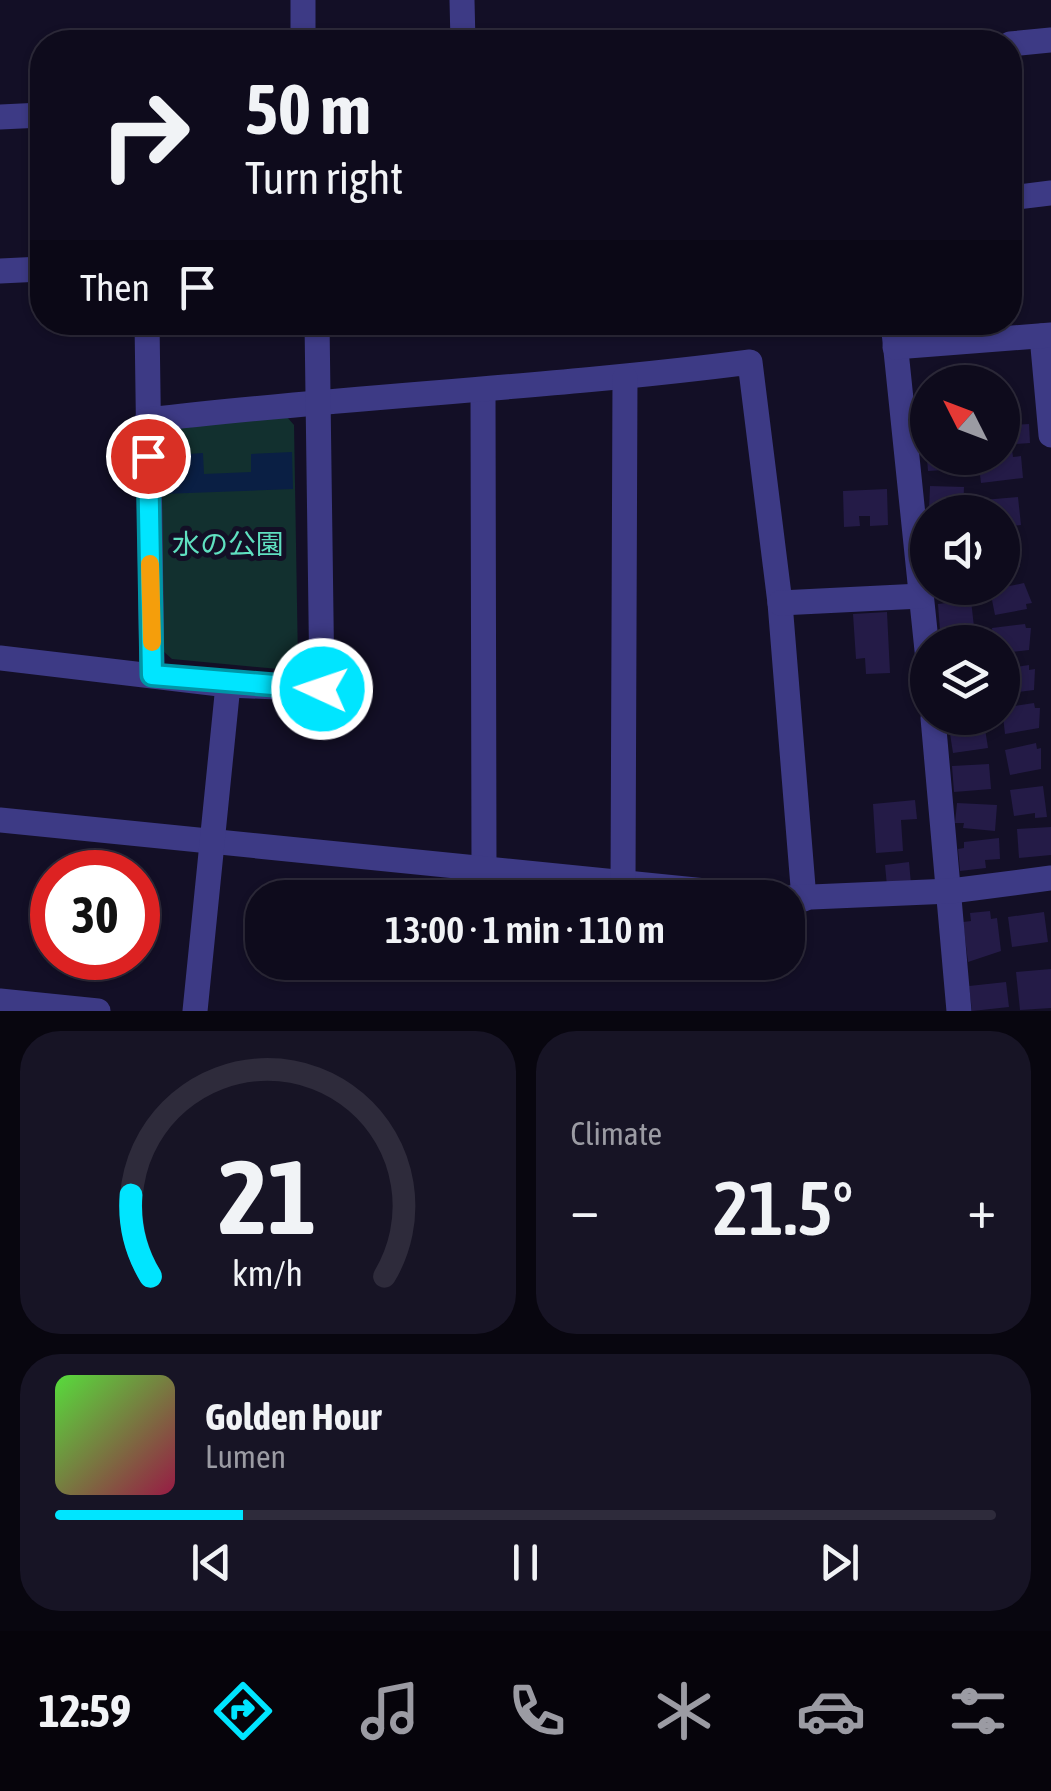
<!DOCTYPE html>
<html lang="en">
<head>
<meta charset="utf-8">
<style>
  body { margin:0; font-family:"Asap Condensed","Noto Sans JP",sans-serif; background:#171425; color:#f1f3f6; height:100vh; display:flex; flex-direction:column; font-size:38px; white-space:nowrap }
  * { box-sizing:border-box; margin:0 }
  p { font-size:32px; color:#9b9ba3 }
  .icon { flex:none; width:55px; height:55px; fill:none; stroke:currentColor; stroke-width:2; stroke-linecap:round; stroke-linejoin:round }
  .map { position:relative; height:1011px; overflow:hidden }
  .sheet { display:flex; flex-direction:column; gap:20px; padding:20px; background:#08060f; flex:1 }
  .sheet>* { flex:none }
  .hud { position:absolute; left:30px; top:30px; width:992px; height:305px; border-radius:40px; box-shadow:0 2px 8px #0004,0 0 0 2px #2e2b3b; background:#0e0b1c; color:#f1f3f6; overflow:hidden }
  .needle { width:65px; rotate:312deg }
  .buttons { position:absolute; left:910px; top:365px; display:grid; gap:20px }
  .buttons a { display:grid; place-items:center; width:110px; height:110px; border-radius:50%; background:#0e0b1c; box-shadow:0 2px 8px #0004,0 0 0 2px #2e2b3b; font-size:50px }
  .speed { position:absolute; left:30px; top:850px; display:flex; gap:20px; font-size:50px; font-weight:700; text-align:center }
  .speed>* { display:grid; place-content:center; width:130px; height:130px; border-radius:50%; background:#0e0b1c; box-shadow:0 2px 8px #0004,0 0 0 2px #2e2b3b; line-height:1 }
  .speed .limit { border:15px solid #d22; background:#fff; color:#111 }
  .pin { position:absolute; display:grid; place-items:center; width:85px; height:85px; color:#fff; margin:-42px; border:5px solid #fff; border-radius:50%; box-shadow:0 2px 10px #0007 }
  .me { position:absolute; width:110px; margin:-55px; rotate:273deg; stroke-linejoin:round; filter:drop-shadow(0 0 8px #0008) }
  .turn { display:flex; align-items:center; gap:35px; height:210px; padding:0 50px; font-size:45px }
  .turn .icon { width:130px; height:130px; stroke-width:2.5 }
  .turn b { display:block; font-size:70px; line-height:85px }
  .then { display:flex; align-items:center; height:95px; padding:0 50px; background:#0003; gap:20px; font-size:38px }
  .big { font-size:75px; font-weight:600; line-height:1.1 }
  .sheet .tile { flex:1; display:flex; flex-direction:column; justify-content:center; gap:15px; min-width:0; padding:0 35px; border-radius:40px; background:#171425 }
  .sheet .dial { align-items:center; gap:0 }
  .dial svg { height:260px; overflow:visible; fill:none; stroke:#2e2b3b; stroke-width:7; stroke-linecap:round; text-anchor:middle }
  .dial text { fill:#f1f3f6; stroke:none }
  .song { display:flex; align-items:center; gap:30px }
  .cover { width:120px; height:120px; border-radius:15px; background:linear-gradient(135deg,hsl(110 70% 55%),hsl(340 70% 35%)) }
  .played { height:10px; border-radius:5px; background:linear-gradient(90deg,#00e5ff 20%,#2e2b3b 20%) }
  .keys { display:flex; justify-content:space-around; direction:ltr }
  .heat { display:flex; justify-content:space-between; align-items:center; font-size:55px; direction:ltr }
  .sheet .tiles { flex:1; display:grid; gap:20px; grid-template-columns:1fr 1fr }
  .tile:last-child { grid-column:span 2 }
  .trip { position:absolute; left:245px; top:880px; width:560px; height:100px; border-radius:40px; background:#0e0b1c; box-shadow:0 2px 8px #0004,0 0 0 2px #2e2b3b; font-weight:600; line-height:100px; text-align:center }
  .tabs { display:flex; height:160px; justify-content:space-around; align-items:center; background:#06040b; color:#9b9ba3 }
  .tabs .icon { width:70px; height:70px }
  .tabs .current { color:#00e5ff }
  .tabs b { font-size:45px; color:#f1f3f6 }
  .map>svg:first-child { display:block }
</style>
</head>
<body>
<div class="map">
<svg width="1051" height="1011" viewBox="0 0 1051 1011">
  <rect width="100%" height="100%" fill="#130f26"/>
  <path fill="#12302f" d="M287 417 294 425 298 663 289 670 172 659 163 651 157 437 165 429Z"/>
  <path fill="#0a1f44" d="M292 452 293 489 162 494 160 456 203 453 204 474 251 472V454Z"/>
  <g fill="#241b47">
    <path d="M1029 424 1030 443 1014 444 1013 425Z"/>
    <path d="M1012 450 1013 457 1021 456 1023 478 981 483 978 458H1002V451Z"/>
    <path d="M927 458H959V469L928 471Z"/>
    <path d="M930 486 964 487 963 510 929 509Z"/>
    <path d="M887 489 888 525 870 526V516H859L860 526 844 527 843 491Z"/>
    <path d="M1018 497 1021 525 1002 527V512H984L983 500Z"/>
    <path d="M1016 542 1020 567 1002 570V544Z"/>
    <path d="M1024 583 1032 603 1026 604 1027 609 995 615 990 590Z"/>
    <path d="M971 600 974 627 940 631 938 604Z"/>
    <path d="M887 612 890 673 866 674 865 658 856 659 853 614Z"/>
    <path d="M1025 624 1026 628H1031L1029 650 1002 653V642H994L992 628Z"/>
    <path d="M1029 665V670L1035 669 1034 690 1002 694V669Z"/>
    <path d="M1034 703 1035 708H1040L1039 728 1005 734 1002 708Z"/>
    <path d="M984 722 988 748 953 753 949 727Z"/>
    <path d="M1036 743 1037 749 1041 748V769L1010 775 1005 750Z"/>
    <path d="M989 764 991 789 954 792 952 766Z"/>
    <path d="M1043 786 1047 817 1035 818V813L1014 816 1010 790Z"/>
    <path d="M915 800 917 819 901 820 903 851 876 853 873 804Z"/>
    <path d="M957 803 997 805 995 831 963 828 964 823H955Z"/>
    <path d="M1051 827V855L1019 858 1017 829Z"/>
    <path d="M999 838 1000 859 985 860 986 868 960 871 958 849 964 848V842Z"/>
    <path d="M909 862 911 884 887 886 885 865Z"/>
    <path d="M990 911 991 919 997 918 1001 951 968 962 963 922 971 921 970 913Z"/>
    <path d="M1044 912 1048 942 1012 947 1008 917Z"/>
    <path d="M1051 969V1008L1020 1010 1016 972Z"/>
    <path d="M1006 982 1009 1007 972 1011 969 986Z"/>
  </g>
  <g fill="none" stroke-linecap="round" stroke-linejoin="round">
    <g stroke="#3d3a85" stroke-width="25">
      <path d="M303 0V42"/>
      <path d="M462 0 463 42"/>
      <path d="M1010 44 1051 40"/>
      <path d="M0 117 42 115"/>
      <path d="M1010 198 1051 193"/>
      <path d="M0 271 42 269"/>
      <path d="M147 322 152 675"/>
      <path d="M893 322 928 660"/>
      <path d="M1042 336 1051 435"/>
      <path d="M895 347 1051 335"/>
      <path d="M483 391 484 869"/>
      <path d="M147 420C348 396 549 388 750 362L780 603 804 899"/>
      <path d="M780 603 921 596"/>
      <path d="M0 658 228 685 322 689 317 322"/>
      <path d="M933 718 959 1011"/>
      <path d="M0 820 775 898"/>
      <path d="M623 885 625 378"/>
      <path d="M788 898 951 891 1051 878"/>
      <path d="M0 1001 98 1011"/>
      <path d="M195 1011 228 685"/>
    </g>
  </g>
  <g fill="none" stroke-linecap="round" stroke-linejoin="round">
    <g stroke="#0095a6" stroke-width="25">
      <path id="route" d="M148 456 152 675 322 689"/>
    </g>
    <use href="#route" stroke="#00e5ff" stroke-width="18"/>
    <path stroke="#f59e0b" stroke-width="18" d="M150 564 152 642"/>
  </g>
  <g text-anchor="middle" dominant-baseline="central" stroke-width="10" stroke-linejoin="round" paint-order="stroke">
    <g font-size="28" fill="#5fe0c0" stroke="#130f26">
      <text x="228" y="544">水の公園</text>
    </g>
  </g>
</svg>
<div class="buttons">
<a><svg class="needle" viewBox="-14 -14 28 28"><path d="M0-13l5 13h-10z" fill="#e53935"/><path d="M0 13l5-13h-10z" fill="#9b9ba3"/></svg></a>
<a><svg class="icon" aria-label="sound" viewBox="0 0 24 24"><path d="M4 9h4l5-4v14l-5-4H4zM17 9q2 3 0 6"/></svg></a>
<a><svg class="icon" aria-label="layers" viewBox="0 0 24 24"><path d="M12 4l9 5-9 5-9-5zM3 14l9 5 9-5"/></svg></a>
</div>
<div class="speed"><div class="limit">30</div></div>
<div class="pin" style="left:148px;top:456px;background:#d93025"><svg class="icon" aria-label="arrive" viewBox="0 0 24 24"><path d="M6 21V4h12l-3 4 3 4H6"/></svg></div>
<svg class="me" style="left:322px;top:689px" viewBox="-20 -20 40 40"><circle r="17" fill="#00e5ff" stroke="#fff" stroke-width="3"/><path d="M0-11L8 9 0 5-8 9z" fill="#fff"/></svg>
<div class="trip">13:00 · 1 min · 110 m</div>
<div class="hud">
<div class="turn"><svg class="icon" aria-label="right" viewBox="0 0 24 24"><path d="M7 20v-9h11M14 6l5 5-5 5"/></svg><div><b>50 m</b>Turn right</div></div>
<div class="then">Then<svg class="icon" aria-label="arrive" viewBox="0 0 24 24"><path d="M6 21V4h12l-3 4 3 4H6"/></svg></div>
</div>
</div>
<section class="sheet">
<div class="tiles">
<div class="tile dial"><svg viewBox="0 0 100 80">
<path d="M14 69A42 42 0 1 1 86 69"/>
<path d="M14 69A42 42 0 0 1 8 44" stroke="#00e5ff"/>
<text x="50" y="56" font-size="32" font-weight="700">21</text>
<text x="50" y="72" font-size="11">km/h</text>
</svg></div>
<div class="tile"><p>Climate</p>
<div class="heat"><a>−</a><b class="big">21.5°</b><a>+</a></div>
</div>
<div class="tile">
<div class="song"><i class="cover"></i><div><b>Golden Hour</b><p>Lumen</p></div></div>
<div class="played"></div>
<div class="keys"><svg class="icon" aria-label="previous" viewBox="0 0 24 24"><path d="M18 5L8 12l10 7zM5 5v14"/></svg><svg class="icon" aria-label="pause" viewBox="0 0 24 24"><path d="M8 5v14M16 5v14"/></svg><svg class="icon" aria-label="next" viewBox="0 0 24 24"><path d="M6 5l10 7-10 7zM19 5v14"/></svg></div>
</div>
</div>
</section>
<nav class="tabs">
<b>12:59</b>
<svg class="icon current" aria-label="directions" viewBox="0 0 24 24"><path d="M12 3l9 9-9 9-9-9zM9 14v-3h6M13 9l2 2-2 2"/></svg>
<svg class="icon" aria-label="music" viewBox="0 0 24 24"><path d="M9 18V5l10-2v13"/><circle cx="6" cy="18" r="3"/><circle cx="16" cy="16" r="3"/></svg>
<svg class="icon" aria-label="phone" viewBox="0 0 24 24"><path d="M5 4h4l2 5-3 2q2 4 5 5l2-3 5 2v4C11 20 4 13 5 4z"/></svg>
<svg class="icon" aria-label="climate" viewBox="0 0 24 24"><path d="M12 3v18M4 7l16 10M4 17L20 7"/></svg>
<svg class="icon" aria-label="car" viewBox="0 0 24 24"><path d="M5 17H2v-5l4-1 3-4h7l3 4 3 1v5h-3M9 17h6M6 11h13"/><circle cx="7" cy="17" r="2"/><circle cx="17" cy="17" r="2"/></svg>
<svg class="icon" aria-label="filters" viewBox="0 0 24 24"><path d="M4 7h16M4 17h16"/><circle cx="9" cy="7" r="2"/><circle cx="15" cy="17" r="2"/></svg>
</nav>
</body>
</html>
